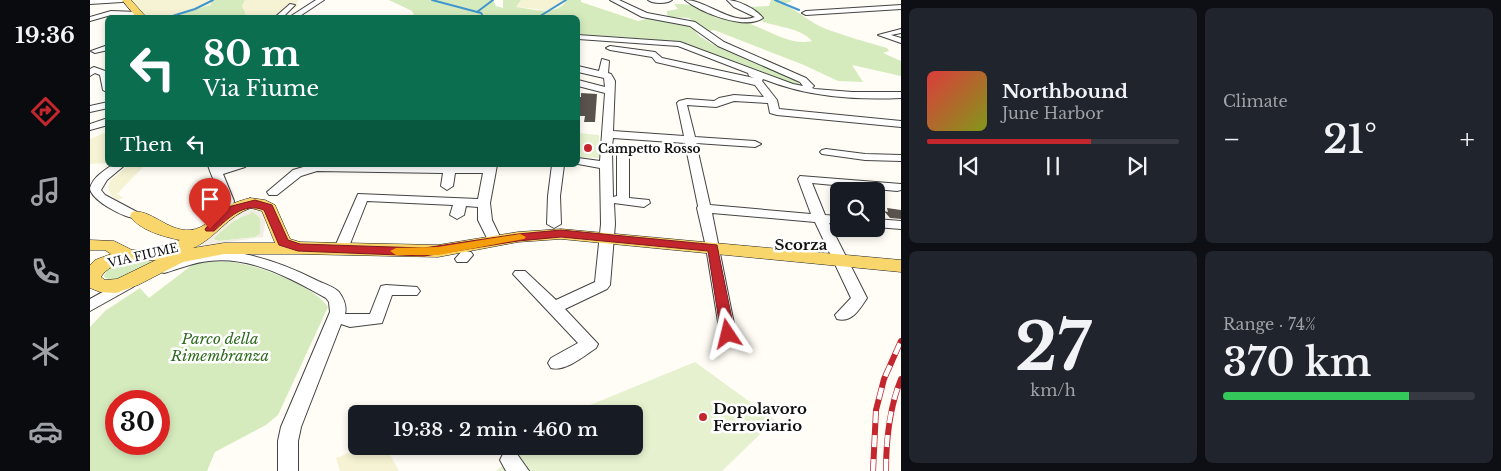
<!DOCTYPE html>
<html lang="en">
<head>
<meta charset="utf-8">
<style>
  body { margin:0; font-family:"Libre Baskerville",serif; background:#20242c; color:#f1f3f6; height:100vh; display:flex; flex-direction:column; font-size:19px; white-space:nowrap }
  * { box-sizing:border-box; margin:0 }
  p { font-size:16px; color:#9ea1a6 }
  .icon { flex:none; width:28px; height:28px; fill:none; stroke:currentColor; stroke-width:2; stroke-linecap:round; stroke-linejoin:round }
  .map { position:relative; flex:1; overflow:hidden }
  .details { display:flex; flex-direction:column; gap:8px; padding:8px; background:#0d0f14; width:600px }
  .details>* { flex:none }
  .hud { position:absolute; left:15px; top:15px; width:475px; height:152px; border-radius:8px; box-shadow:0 2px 8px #0003; background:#0b6e4f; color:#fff; overflow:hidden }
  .controls { position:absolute; left:740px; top:182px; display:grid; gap:10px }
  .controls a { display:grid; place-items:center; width:55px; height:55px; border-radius:8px; background:#171b24; box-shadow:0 2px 8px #0003; font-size:25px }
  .speed { position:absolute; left:15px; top:390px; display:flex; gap:10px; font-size:25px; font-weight:700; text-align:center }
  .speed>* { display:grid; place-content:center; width:65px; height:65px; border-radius:50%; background:#171b24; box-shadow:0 2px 8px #0003; line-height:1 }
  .speed .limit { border:8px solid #d22; background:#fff; color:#111 }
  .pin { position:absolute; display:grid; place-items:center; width:42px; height:42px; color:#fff; margin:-51px -21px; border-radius:50% 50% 50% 0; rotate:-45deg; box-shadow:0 0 5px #0007 }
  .pin .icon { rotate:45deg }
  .me { position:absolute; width:55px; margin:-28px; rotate:350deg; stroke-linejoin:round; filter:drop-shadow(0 0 4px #0008) }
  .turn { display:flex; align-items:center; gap:18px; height:105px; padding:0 15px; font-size:22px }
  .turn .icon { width:65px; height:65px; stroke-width:2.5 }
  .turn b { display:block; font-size:35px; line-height:42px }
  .then { display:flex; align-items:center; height:48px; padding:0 15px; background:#0003; gap:10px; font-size:19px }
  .big { font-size:38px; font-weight:600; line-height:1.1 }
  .details .tile { flex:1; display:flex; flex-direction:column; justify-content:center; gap:8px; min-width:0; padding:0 18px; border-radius:8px; background:#20242c }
  .details .dial { align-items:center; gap:0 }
  .dial b { font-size:65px; line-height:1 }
  .song { display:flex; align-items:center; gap:15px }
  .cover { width:60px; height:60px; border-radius:8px; background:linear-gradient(135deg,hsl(0 70% 55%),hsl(70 70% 35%)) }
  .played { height:5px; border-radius:2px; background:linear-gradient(90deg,#c4262e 65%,#363941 65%) }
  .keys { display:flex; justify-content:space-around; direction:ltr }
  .heat { display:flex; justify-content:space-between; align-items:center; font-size:28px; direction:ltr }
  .charge { height:8px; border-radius:4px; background:linear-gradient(90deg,#34c759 74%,#363941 0) }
  .details .tiles { flex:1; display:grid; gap:8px; grid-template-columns:repeat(2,1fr) }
  .trip { position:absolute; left:258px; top:405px; width:295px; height:50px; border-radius:8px; background:#171b24; box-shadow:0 2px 8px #0003; font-weight:600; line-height:50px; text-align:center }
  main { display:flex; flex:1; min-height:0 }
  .dock { display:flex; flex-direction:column; width:90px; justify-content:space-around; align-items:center; background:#090b0e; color:#9ea1a6 }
  .dock .icon { width:35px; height:35px }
  .dock .on { color:#c4262e }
  .dock b { font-size:22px; color:#f1f3f6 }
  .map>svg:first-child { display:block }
</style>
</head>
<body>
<main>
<nav class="dock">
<b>19:36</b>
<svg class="icon on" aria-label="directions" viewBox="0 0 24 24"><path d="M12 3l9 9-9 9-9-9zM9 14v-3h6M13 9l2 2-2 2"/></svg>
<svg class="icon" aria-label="music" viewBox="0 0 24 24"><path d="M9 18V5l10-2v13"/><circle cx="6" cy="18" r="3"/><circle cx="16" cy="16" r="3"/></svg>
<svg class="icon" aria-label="phone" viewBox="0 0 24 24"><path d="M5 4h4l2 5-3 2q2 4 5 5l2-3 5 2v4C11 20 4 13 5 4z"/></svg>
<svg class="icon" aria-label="climate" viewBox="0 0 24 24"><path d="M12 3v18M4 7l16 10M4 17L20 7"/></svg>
<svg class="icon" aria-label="car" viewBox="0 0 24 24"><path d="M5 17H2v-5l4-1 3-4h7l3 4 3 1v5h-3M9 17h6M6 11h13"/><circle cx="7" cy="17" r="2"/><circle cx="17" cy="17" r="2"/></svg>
</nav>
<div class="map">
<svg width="811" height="471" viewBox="0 0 811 471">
  <rect width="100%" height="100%" fill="#fffdf5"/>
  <g fill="#f6f3d4">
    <path d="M40 0H122L123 4 75 17 58 18Z"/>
    <path d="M155 0H209L207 3 209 6 189 17H157L152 6Z"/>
    <path d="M431 0H477L471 6 462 10H454L426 7Z"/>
    <path d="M17 132V163L0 164V139Z"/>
    <path d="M39 165H55L27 194 33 198 27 200 20 194 18 186 20 181Z"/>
    <path d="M276 446H295L309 471H250L246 458Z"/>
  </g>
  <g fill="#d5ebbd" fill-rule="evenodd">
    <path d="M122 0H155L152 6 157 17H75L121 5Z"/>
    <path d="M299 0H403L406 6 413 8V0H431L426 7C442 9 467 17 477 0H491V2L548 21 560 18 593 23 603 28 609 36 624 45 701 77 710 84 706 86 585 41 488 34V18L334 17 324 15 322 11Z"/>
    <path d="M679 0H700L702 1 694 4C709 12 721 23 736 29 755 36 776 42 797 48L799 51 793 53 811 61V76L762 65 773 82 748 81 714 65 624 30 616 32 599 18 580 17 577 15V11L588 9 584 4C607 3 616 11 636 18 645 21 655 21 663 25 681 32 702 46 722 41 708 26 686 28 669 20L672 17 667 12 657 7 679 6 681 0Z"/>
    <path d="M162 211 170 218V234L165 237 129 241 123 239C132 226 150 218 162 211Z"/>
    <path d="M61 260 60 264C48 270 26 285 14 277 17 259 47 261 61 260Z"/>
    <path d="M114 261C127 261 141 261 153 264 177 269 225 287 238 307L188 415 176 425 125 452 117 471H0V327L15 311 50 288 59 298 102 265ZM26 401H69V444H26Z"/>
  </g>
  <g fill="#e6f2cf">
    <path d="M488 133 509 135V158L488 157Z"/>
    <path d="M605 362 685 420 632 471H406L437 446H544V414H478Z"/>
  </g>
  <path fill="#f1ede2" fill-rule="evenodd" d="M166 209 171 210 176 217 173 237 112 246V243L145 216 154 211ZM162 211 170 218V234L165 237 129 241 123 239 147 218 161 214 160 212Z"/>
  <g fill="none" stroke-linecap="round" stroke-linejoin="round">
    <g stroke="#3f96cf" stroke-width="2">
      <path d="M342 0 391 13 394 18"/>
      <path d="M685 0 709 10"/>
      <path d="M387 12 403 0"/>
      <path d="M76 18 105 9 123 0"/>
      <path d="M447 18 476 0"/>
    </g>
  </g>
  <g fill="#5a524d">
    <path d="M491 93 507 94 505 122H494L495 116H488V97H491Z"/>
    <path d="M797 208 811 210V219L800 218 794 211 798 212Z"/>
  </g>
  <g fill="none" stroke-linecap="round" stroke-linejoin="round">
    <g stroke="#444" stroke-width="2">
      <g id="minor">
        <path d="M0 0H35L32 2 0 4Z"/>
        <path d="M226 0H234L207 18H198Z"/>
        <path d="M520 0H529L557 13 605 22 634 42 716 78 724 86 722 88 725 89 762 92H811V98C763 100 718 97 673 79L672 81 687 100 689 109 811 121V127L687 115 680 113 678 103 644 101 626 107 597 105 605 137 665 141 671 144 665 147 606 143 620 205 721 214 708 179 710 176 811 184V190L807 191 722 183 735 215 749 216V224L739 223 777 298C770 309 762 323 747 319L745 315 761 298 725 222 622 213 646 334 644 338 638 340 632 338 630 334 616 247 607 208 608 206 595 143 523 138 522 146H533L539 149V198L559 200 560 203 554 207 524 203 525 224 520 285 517 289 475 309 508 344 506 348C494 356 475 372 461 368L458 363 461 358 488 343 423 274 425 271H435L466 300 505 282 511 224 510 168 488 164V158L510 161 515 93 488 86V80L515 87 514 78 488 72V66L509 71 512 59 519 61 518 73 521 74 525 81 523 131 594 136 587 103 589 101 597 99 624 101 629 98 644 95 674 97 665 85 566 62 562 57 520 50 516 48 520 46 565 52 572 58 664 78 659 76 658 73 588 46 488 39V35L590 42 703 84 713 86 710 82 628 46 600 26 552 17ZM522 152H527V196L523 197Z"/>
        <path d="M558 0H582C577 4 563 4 558 0Z"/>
        <path d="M595 0C617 0 642 26 665 17L644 7 637 0C648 0 666 9 673 18 655 31 610 12 595 0Z"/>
        <path d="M200 4 205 5 192 18H184Z"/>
        <path d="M811 5V9L716 15 712 13 716 11Z"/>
        <path d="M21 11 48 12 52 14 48 16 21 15 0 21V17Z"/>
        <path d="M811 29V33L801 35 811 38V43L788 35Z"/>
        <path d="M18 45V50L5 53 1 51Z"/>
        <path d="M4 67 18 72V93L13 90 10 75 5 73 0 76V69Z"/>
        <path d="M18 102V108L0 112V106Z"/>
        <path d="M18 118V125L0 130V124Z"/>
        <path d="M736 149 775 154 811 155V161L775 160 732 154 730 152 732 150Z"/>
        <path d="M22 165H35L17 180 11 190 15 195 47 212 49 215 47 218C37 220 0 200 0 188 3 177 14 171 22 165Z"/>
        <path d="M118 165H130V167L157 165 155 167 133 174 144 201 140 218 135 219 128 215C136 196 123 183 118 165Z"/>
        <path d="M220 165H407L400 203 402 220 412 241 410 244H400L388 220V207L376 206 374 215 367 219 360 215 363 205 277 201 258 249 256 252H246L244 249 268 194 388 199 393 173H365L363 186 357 190 351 186 353 173 227 171 211 176 187 195H179L177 192 203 170Z"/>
        <path d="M462 165H474L470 196 471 224 464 228 457 224 458 196Z"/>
        <path d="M786 219 811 221V229L786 227Z"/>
        <path d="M136 251C169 255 199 266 228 281 235 284 244 287 249 292 254 299 257 306 255 314H280L291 286 296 285 327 287 330 291 327 295H302L292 323 260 327 251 324 211 427 208 441V471H188V441L191 427 240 312 239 302 236 298C200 278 161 256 119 261 104 262 89 269 74 273L69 271 67 268 69 265 114 252Z"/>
        <path d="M376 251 381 252 383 255 377 262H367L365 259 371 252Z"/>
        <path d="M38 278 43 279 46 283 43 287 0 311V299Z"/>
        <path d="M420 451 427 454 439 471H416L410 460 413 454Z"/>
      </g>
    </g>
    <g stroke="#222" stroke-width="1">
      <g id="major">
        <path d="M32 0H41L57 18H47Z"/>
        <path d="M160 198 175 200 185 205 200 239 210 242 348 245 428 232 471 229 811 260V272L471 239 428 242 348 257 208 254H134L93 262 48 285 26 293 10 292 0 288V265L5 260 21 254 15 250H0V240L24 241 42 250 66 248 90 240C74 237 49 230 40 216L42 212C60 208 78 232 100 230 116 229 125 214 138 206 145 202 153 200 160 198ZM161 208 172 211 185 243H134L103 248C125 239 138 215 161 208ZM66 260 27 279 15 280 11 277C22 259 48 262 66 260Z"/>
      </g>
    </g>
    <use href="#minor" fill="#fff" fill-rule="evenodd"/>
    <use href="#major" fill="#f9d66b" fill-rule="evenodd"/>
    <g stroke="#c4262e" stroke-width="6">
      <g id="rail">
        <path d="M783 471 786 410 794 379 811 341"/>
        <path d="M796 471C796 439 799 409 811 379"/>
      </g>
    </g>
    <use href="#rail" stroke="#fff" stroke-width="4.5" stroke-dasharray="12" stroke-linecap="butt"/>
  </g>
  <path fill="#c4262e" stroke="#7f191e" d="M165 200 182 205 198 240 210 244 334 248 428 234 471 230 627 245 645 334 643 338H634L631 334 618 251 471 237 428 241 334 256 208 251 189 245 174 210C153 202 139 218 124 231H116L115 229 138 207Z"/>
  <path fill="#f59e0b" d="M430 234 436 237 434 239 348 255H306L300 251 306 248 348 247Z"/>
  <g fill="#c4262e" stroke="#fff" stroke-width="2">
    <circle cx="498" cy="148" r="5"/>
    <circle cx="613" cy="417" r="5"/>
  </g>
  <g text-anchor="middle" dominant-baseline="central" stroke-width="5" stroke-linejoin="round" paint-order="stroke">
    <g font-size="12" font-weight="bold" fill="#111" stroke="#fff" text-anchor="start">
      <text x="508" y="148">Campetto Rosso</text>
    </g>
    <g font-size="12" fill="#111" stroke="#fff">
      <text transform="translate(53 255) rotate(-13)">VIA FIUME</text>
    </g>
    <g font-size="15" font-weight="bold" fill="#111" stroke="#fff">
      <text x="711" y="244">Scorza</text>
    </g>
    <g font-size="15" font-style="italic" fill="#2f6b1f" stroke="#fff">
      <text x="130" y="338">Parco della<tspan x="130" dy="17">Rimembranza</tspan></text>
    </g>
    <g font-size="15" font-weight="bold" fill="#111" stroke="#fff" text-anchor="start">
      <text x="623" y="408">Dopolavoro<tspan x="623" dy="17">Ferroviario</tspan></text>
    </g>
  </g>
</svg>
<div class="controls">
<a><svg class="icon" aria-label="search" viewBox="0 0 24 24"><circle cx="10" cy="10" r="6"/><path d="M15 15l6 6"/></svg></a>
</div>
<div class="speed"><div class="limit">30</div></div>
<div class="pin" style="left:120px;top:229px;background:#d93025"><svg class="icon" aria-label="arrive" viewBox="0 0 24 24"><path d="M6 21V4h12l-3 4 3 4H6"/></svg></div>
<svg class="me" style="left:638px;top:334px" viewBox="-20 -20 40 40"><path d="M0-17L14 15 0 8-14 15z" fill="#c4262e" stroke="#fff" stroke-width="4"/></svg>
<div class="trip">19:38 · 2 min · 460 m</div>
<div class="hud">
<div class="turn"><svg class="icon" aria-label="left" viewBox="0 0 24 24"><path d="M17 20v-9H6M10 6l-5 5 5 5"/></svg><div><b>80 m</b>Via Fiume</div></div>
<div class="then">Then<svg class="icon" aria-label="left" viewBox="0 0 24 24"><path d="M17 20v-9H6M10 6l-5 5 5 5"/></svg></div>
</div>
</div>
<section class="details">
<div class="tiles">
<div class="tile">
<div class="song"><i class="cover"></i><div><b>Northbound</b><p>June Harbor</p></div></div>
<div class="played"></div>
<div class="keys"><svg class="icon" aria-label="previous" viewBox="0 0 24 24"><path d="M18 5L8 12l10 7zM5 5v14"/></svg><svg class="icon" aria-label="pause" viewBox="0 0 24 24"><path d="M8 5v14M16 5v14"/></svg><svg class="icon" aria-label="next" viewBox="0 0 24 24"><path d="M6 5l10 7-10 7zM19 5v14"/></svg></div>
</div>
<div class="tile"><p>Climate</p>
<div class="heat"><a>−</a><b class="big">21°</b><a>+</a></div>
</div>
<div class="tile dial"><b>27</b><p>km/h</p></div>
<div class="tile"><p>Range · 74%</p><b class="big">370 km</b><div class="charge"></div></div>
</div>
</section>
</main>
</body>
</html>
